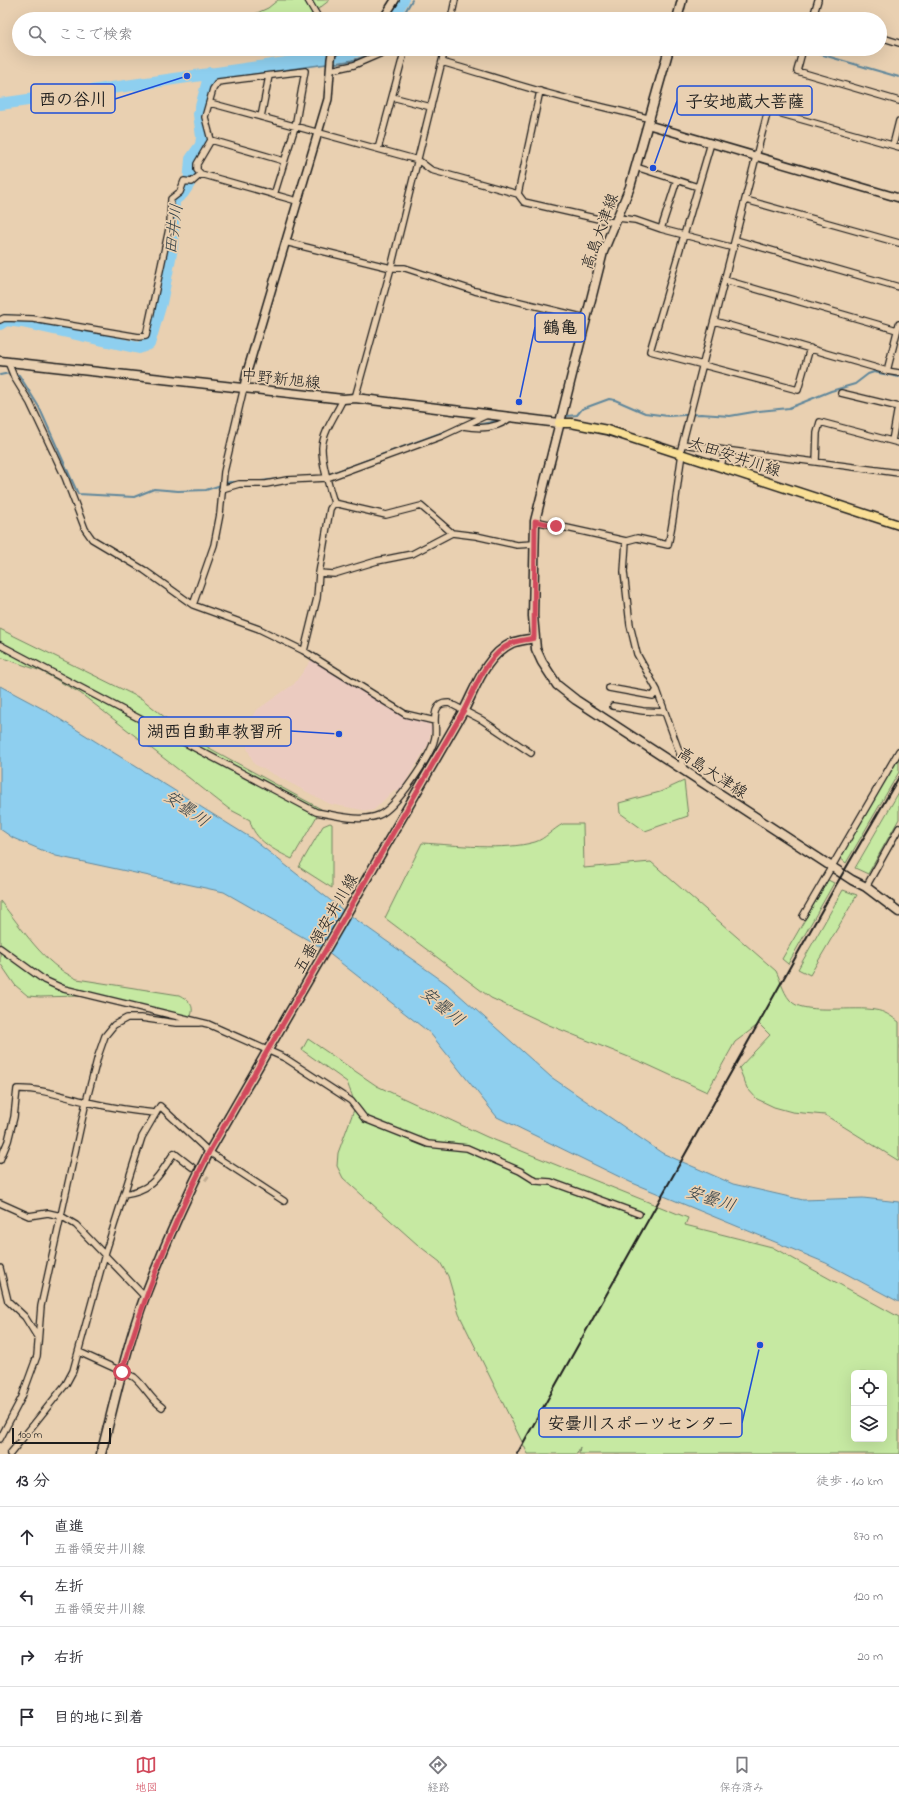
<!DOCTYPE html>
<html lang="ja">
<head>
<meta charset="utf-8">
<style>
  body { margin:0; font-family:"Indie Flower","Klee One",sans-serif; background:#f2f2f3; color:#2b2b33 }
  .controls { position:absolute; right:12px; bottom:12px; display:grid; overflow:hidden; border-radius:6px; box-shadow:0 4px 16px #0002 }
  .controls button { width:36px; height:36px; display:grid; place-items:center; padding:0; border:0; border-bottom:1px solid #e1e1e2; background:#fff; color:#2b2b33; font:20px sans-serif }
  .scale { position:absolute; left:12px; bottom:10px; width:99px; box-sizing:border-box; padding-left:4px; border:2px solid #1c1c1c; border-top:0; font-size:11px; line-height:14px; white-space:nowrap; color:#1c1c1c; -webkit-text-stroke:3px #e9d0b1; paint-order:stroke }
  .stop { position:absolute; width:12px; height:12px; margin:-9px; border:3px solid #d1495b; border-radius:50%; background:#fff }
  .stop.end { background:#d1495b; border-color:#fff; box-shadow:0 1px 4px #0008 }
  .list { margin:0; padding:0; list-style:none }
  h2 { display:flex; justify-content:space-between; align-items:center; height:52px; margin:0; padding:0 16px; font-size:17px }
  h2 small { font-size:13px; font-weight:400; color:#7c7c81 }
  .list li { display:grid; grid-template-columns:26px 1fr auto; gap:12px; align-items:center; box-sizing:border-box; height:60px; padding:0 16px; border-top:1px solid #e1e1e2 }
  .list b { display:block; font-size:15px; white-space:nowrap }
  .list p { margin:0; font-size:13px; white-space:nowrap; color:#7c7c81 }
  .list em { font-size:13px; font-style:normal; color:#7c7c81 }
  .icon { flex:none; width:22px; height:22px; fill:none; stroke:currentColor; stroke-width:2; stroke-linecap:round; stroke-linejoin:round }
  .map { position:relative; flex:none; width:899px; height:1454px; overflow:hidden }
  .search { position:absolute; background:#fff; box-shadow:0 4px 16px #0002; left:12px; right:12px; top:12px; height:44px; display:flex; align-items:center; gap:10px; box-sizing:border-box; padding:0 14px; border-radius:22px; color:#7c7c81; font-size:15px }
  .sheet { height:292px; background:#fff }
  nav { display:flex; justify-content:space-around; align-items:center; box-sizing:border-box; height:56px; border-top:1px solid #e1e1e2; background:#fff; font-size:11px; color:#7c7c81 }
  nav a { display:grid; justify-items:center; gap:2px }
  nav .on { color:#d1495b }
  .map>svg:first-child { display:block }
</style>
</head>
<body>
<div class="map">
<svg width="899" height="1454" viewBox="0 0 899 1454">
  <rect width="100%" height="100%" fill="#e9d0b1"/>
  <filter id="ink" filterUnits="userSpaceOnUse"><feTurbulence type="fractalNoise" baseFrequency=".025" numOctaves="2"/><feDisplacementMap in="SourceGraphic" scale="8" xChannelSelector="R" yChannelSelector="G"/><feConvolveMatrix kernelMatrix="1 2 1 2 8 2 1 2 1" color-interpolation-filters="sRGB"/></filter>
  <g filter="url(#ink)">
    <!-- built -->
    <path fill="#ebcbc0" d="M312,659L407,718L428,723L432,727L428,745L400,791L394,790L374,810L368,811L330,804L254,764L247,748V730L251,717L258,709L294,684Z"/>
    <!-- green -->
    <path fill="#c6e9a2" stroke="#71825f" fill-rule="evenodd" d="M278,0H330L305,19H244L268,8Z
      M0,629L142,699L191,738L321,809L292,859C276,851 253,840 250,820L229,809L80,693L41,671L0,657Z
      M899,756V772L846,863L840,858Z
      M684,781L688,816L645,831L620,813L619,803L660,792Z
      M899,792V819L868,874L855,868Z
      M330,823L332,824V888L299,867L323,826Z
      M563,824H583L584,868L651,862L776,971C781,981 784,996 793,1003C807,1014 856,1006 875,1010C884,1011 891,1016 899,1022V1161L825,1115L792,1112L774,1107L757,1099L747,1088L739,1068L770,1035L759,1024L735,1042L707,1092L646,1064L549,1025L491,998L385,918L422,843C455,845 504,851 535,842C545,839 553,829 563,824Z
      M828,880L834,883L788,964L782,959Z
      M843,890L857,895L810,975L798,969Z
      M0,901C23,929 43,964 77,979L179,995C189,1000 196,1006 190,1018L182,1020L169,1018L98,999L79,996L40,997L28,996L15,985L0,963Z
      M308,1039L377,1086L487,1137L688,1218L685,1225L772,1247L899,1317V1454H579L580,1447L577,1454H528L459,1314L448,1276L440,1262L418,1245L343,1178L337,1166L338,1153L355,1107C354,1098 350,1091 347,1082L302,1050ZM854,1373H884V1439H854Z"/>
    <!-- water -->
    <path fill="#8ecfef" stroke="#60879b" d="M0,686L45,710L251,838L344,911L447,984L551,1077L662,1153L733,1184L803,1200L863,1198L899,1202V1302L826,1263L630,1182L497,1117L430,1033L322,948L224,892L56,856L13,838L0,829Z"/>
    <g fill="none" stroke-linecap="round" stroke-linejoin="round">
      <!-- stream -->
      <path stroke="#60879b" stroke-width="2" d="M401,19L412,0
        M806,50L899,77
        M335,63C350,61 365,59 377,49
        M208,80L325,64
        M15,374L19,375L39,407L78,494L134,497L154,489L178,491L206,490L230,482H237
        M0,375L10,373
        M567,416L577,415L582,409L609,399L615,400L645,413L668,416L701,414L730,416L759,411L789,408L831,391L855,384L868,374L874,372L899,377
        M477,425L501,420
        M327,475L446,431
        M261,481L286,478"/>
      <!-- river -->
      <path stroke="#8ecfef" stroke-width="12" d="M392,19L403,0
        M0,104L348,54L362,49
        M0,324L6,320L22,322L139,348L149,344L161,303L172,248L174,200L183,193L189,184L191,159L201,145L202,137L199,114L210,73"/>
      <!-- minor-tunnel -->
      <path stroke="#c0ac93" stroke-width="5.5" stroke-dasharray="5.5 3" stroke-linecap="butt" d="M192,1167L208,1179"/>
      <!-- minor casing -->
      <g stroke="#1c1c1c" stroke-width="8">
        <path id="minor" d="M308,0L319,19
          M818,0L813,17L819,19
          M451,19L455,0
          M880,37L899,43
          M438,49L444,50
          M803,49L797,71L899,101
          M442,62C487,75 531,90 577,101C602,107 626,112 651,119
          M331,70L354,65L391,49
          M392,97L431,107
          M210,103L418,160L431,170L518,194L524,202L616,223
          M261,117L269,76
          M211,140L284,161
          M711,143L650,351L798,390L810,348
          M893,145L899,121
          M378,149L405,49
          M636,167L698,187
          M518,194L540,91
          M274,195L295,127L305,71L218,82L213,89L205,117L211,140L197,164V170L201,174L297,201
          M746,200L899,243
          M618,218L635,220L661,229L734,248
          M661,229L677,180
          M736,240L899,287
          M285,242L391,268H405L475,291L586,318
          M725,280L897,330
          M0,320L4,318L33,319L139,337L146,336L170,224L171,199L180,192L184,181L192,182L201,174
          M714,321L887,371L899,324
          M8,362L14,377L30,403L65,477L85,529L92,539L144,570L193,605L259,629L304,651L405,714L435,721
          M887,371L899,373
          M841,393L899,407
          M355,398L391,268L445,49
          M463,426C479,429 498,429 511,417
          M892,441L898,407
          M683,444L725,450
          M680,453L768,110L899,147
          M816,462L817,433L820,422L899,443
          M721,466L725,450L899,473
          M222,489L239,484H266L287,480L327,478L442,436L487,415
          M334,503L386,515L421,506L452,533
          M535,521L626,541L637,538L668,545C675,515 677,484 682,454
          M626,541L624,572L630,625L637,654L657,690L680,754L684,770
          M319,573L334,574L377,561L412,554L452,533L476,536L517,545L534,544
          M193,605L214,545L220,514L224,472L244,387
          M0,645L316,812C336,815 359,823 379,815C396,808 432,755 435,737C437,727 432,715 438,707C441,703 445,703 449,703L482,720L531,753
          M304,651L317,598L319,573L330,509L334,503C329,486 322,466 322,448C323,431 337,413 343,399
          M609,688L653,696L657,690
          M613,706L643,711L665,712
          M866,887L899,828
          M803,916L899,751
          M0,948L44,980L64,989L208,1024L285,1058L351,1101L365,1119L428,1144L467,1148L520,1171L536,1181L551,1182L639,1214
          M0,1160L8,1141L14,1117L17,1089C40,1088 64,1097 87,1102C109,1107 132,1111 155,1113
          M124,1194C154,1190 158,1176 174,1153L192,1167
          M0,1203L29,1216L48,1213L61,1216L76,1225L145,1297
          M0,1268L8,1301L25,1317L38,1338
          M79,1352L134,1377C145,1386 150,1399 162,1407
          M0,1439L22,1397L37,1356L41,1306L86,1102L98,1056L105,1036L114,1025L127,1018H141L176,1023H199
          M10,1454L66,1384L73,1371L105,1254L142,1137L160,1106L209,1152L284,1201"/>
      </g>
      <!-- tertiary casing -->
      <g stroke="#1c1c1c" stroke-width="10">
        <path id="tertiary" d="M383,19L395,0
          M649,125L899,198
          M244,387L247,372L328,99L331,59L332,53L337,49"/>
      </g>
      <!-- secondary casing -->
      <g stroke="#1c1c1c" stroke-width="11">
        <path id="secondary" d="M677,19L682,0
          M669,49L630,187L603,252L535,521L533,616L536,649L542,662L557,685L576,700L852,880L866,887L899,912
          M0,361L343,399L355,398L559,423
          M101,1454C115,1401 126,1347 145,1296C164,1247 185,1199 209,1152L464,710C476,687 486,655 512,643C519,640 527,640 534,638"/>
      </g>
      <!-- primary casing -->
      <g stroke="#1c1c1c" stroke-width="11">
        <path id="primary" d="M559,423H571L607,430L899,525"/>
      </g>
      <!-- minor -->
      <use href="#minor" stroke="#e9d0b1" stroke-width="5.5"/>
      <!-- tertiary -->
      <use href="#tertiary" stroke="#e9d0b1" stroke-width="7"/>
      <!-- secondary -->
      <use href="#secondary" stroke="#e9d0b1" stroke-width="8"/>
      <!-- primary -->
      <use href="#primary" stroke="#f9df96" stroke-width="8"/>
      <!-- rail -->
      <path stroke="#1c1c1c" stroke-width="2" d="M517,1454L836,885L899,777"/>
    </g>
  </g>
  <g fill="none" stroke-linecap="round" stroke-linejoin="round" filter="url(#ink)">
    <!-- route -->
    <path stroke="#d1495b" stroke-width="5" d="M122,1372C144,1295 173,1223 209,1152L464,710C476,687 486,655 512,643C519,640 527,640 534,638L535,521L556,526"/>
  </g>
  <g text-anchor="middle" stroke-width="3.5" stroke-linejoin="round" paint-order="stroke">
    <!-- street labels -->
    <g font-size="16" fill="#1c1c1c" stroke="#e9d0b1">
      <text transform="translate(599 231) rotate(-70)" y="6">高島大津線</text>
      <text transform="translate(281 378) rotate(6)" y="6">中野新旭線</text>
      <text transform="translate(735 456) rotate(18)" y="6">太田安井川線</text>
      <text transform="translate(713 772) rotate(33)" y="6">高島大津線</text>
      <text transform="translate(325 923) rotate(-60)" y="6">五番領安井川線</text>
    </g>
    <!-- water labels -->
    <g font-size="17" font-style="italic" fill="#334046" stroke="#e9d0b1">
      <text transform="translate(173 229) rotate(-82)" y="6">田井川</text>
      <text transform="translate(187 808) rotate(35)" y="6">安曇川</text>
      <text transform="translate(443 1006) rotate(39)" y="6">安曇川</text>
      <text transform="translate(711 1198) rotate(18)" y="6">安曇川</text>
    </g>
  </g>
  <!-- callouts -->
  <path fill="none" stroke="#1d4ed8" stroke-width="1.5" d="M187 76L115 99M653 168L677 101M519 402L535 327M339 734L291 731M760 1345L742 1423"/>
  <g fill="#1d4ed8" stroke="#e9d0b1" stroke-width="1.5">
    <circle cx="187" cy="76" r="4"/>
    <circle cx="653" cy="168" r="4"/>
    <circle cx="519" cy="402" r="4"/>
    <circle cx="339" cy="734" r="4"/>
    <circle cx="760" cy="1345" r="4"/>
  </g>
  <g fill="#e9d0b1" stroke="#1d4ed8" stroke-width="1.5">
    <rect x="31" y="84" width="84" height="29" rx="4"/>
    <rect x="677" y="86" width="135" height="29" rx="4"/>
    <rect x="535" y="313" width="50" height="29" rx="4"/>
    <rect x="139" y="717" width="152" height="29" rx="4"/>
    <rect x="539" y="1408" width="203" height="29" rx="4"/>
  </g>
  <g font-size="17" text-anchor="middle" font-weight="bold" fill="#1c1c1c">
    <text x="73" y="105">西の谷川</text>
    <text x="745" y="107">子安地蔵大菩薩</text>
    <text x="560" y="333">鶴亀</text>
    <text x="215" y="737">湖西自動車教習所</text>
    <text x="641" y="1429">安曇川スポーツセンター</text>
  </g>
</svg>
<div class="controls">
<button><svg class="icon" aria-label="locate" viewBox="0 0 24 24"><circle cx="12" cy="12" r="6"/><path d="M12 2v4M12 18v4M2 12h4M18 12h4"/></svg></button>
<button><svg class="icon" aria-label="layers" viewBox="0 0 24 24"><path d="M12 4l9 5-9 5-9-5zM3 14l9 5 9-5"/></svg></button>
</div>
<div class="scale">100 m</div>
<div class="stop" style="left:122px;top:1372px"></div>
<div class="stop end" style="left:556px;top:526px"></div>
<div class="search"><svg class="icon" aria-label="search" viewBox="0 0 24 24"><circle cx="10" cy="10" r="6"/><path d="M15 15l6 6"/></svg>ここで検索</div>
</div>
<section class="sheet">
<h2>13 分<small>徒歩 · 1.0 km</small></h2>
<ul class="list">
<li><svg class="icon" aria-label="ahead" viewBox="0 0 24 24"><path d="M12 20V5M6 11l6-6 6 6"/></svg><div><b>直進</b><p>五番領安井川線</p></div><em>870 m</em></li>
<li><svg class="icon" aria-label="left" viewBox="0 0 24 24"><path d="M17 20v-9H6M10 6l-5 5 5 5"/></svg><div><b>左折</b><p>五番領安井川線</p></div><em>120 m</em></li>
<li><svg class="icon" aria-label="right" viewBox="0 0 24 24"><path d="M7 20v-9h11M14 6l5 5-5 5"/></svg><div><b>右折</b></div><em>20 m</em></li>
<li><svg class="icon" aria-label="arrive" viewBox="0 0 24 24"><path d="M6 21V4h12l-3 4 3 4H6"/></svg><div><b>目的地に到着</b></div></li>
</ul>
</section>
<nav>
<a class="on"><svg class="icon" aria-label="map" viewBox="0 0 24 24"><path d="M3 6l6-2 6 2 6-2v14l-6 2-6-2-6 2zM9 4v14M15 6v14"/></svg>地図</a>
<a><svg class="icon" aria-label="directions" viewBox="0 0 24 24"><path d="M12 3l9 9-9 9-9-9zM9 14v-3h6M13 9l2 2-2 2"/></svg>経路</a>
<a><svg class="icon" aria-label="saved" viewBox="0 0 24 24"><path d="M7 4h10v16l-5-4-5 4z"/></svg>保存済み</a>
</nav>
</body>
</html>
